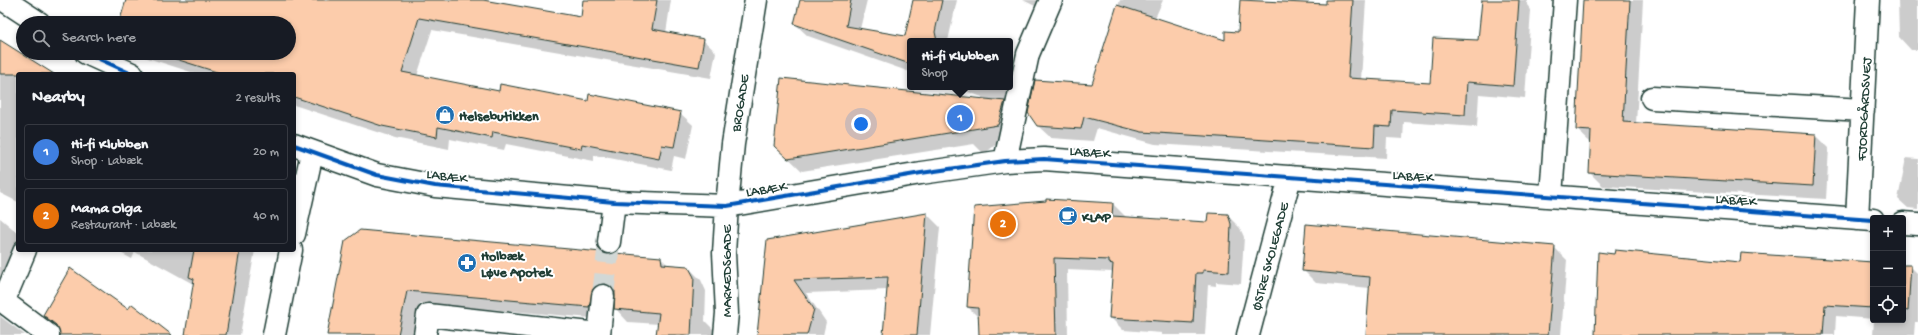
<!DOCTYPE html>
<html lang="en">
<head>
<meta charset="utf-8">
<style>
  body { margin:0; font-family:"Gochi Hand",sans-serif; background:#20242c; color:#f1f3f6 }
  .controls { position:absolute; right:12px; bottom:12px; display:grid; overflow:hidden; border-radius:4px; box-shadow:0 2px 6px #0003 }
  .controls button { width:36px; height:36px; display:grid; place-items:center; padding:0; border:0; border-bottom:1px solid #363941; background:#171b24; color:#f1f3f6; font:20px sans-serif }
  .you { position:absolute; left:861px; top:124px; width:14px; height:14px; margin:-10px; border:3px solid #fff; border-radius:50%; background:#1a73e8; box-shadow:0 0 0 6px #1a73e833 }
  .badge { display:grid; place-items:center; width:26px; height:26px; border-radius:50%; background:#2563eb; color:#fff; font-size:13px; font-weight:700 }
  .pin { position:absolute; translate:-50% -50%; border:2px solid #fff; box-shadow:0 1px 4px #0006 }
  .popup { position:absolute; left:907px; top:38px; width:106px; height:52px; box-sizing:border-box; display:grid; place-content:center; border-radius:4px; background:#171b24; filter:drop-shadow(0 1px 3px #0005); font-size:13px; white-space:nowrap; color:#9ea1a6 }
  .popup b { font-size:15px; color:#f1f3f6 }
  .popup::after { content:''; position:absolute; left:50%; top:100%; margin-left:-8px; border:8px solid transparent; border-top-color:#171b24 }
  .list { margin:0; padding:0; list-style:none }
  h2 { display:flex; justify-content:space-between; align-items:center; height:52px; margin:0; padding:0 16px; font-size:17px }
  h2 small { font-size:13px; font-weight:400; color:#9ea1a6 }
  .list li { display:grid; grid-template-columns:26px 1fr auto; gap:12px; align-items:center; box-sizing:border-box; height:56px; margin:0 8px 8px; padding:0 8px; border:1px solid #363941; border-radius:4px }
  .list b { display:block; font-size:15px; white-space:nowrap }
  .list p { margin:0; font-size:13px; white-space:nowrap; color:#9ea1a6 }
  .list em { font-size:13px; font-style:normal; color:#9ea1a6 }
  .icon { flex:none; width:22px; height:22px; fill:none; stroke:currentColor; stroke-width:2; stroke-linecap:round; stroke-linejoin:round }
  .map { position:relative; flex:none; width:1918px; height:335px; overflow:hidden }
  .search { position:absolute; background:#171b24; box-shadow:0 2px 6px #0003; left:16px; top:16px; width:280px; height:44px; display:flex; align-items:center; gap:10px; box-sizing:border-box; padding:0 14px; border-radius:22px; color:#9ea1a6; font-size:15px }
  .panel { position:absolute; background:#171b24; box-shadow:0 2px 6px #0003; left:16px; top:72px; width:280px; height:180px; border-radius:4px }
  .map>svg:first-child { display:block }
</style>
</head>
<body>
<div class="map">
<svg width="1918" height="335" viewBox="0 0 1918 335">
  <rect width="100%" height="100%" fill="#fff"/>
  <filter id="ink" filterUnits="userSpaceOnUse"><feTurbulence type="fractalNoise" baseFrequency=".025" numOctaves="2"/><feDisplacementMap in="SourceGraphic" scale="8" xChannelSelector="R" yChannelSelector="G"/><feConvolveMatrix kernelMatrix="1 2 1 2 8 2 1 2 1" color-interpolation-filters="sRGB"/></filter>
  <g filter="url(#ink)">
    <!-- shadow -->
    <path fill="#0003" d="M127,0H478L581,18L585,0H671L666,33L703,40L716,52L711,78L432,30L417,76L500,92L680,113L693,125L686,159L674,156L671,170L594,155V161L506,144L504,150L450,139L449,149L395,138L294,105V74H197L132,53H289V23H120Z
      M800,0H867L860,29L905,37L914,0H957L948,41H910V72L808,36L795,24Z
      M1023,0H1043L1039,8Z
      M1120,0H1163L1155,18L1225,41L1239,33L1326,6L1327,0H1366L1361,80L1431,84L1479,41L1483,0H1527V5L1531,10L1525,98L1479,94L1477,127L1404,122L1403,139L1387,138L1386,158L1155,144L1097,128L1093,141L1051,138L1038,126L1093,85Z
      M1584,0H1643L1636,124L1816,135L1829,148L1826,199L1603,186L1590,173L1591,143L1577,130Z
      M1898,0H1918V50H1911L1899,37Z
      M0,41L52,74H18V202L0,193Z
      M1010,65L1025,78L1014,130L984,154L974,144L802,171L775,145L982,100V97L955,87H1010Z
      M1906,158L1918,159V209L1908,208L1898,199Z
      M1113,204L1126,217L1208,223L1227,215L1240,228L1244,237L1241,284L1216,282V286L1208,285L1205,335H1162V333L1123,330L1110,317L1113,272L1067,270L1068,335H980V319L968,307Z
      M927,214L940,227L930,335H884L888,290L806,293L826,322L823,335H758L768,240Z
      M0,218L18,233V250L0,310L1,317L25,335H0Z
      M346,242L661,258L668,265L688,267L701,280L706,291L705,321L714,330V335H657L659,324L628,322L615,308V297L611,298L602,319L420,303L414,335H328Z
      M1554,247L1567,260L1561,335H1367L1370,288L1316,283L1303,270Z
      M115,250H255L240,335H186L195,285L135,252L132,259Z
      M1741,263H1873V319L1836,316L1835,335H1596Z
      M1903,266H1910L1918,274V322H1915L1914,335H1873L1874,320H1903Z
      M128,310L171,335H61V332L44,315Z"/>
    <!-- building -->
    <path fill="#fcccab" stroke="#1f3d34" d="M126,0H483L581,17L583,0H657L652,29L704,39L699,67L419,18L402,72L499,91L500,84L588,101L589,94L681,112L674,147L662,145L659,159L582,144L581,149L493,132L492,138L438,127L437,137L382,126L294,97V74H223L157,53H289V23H119Z
      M800,0H851L846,26L905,36L913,0H942L935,32L937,41H910V64L794,24Z
      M1240,0L1326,4V0H1353L1348,78L1430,83L1433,38L1478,40L1482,0H1519L1513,86L1467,82L1465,115L1392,110L1391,127L1375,126L1374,147L1142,132L1084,117L1081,129L1037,126L1028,113L1035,80L1092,84L1117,5L1225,40V31L1238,32Z
      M1583,0H1630L1623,122L1816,134L1813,186L1589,173L1591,131L1576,130Z
      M0,40L54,74H0Z
      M781,78L1005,101L998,125L788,159L774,146Z
      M1046,199L1113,203L1112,216L1207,222L1208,213L1228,214L1231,224L1229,272L1203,270V273H1196L1193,323L1109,318L1113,264L1109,263V260L1054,258L1056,335H979L978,308L967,307L974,207L1046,201Z
      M927,213L917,335H883L888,277L794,280L814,309L807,335H757L767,240Z
      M1306,224L1555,246L1548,335H1366L1370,277L1302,271Z
      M360,230L602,252L608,254L614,253L661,257L662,264L688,266L694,277L691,335H656L659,313L614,309L615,291L610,286L604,284L598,285L593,289L589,307L407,291L398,335H327L345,241Z
      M194,250H240L226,335H185L194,279L189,277Z
      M1615,250L1740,262L1741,253L1873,262V308L1825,305L1823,335H1595L1598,252L1614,254Z
      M1903,265H1911L1908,311L1903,310Z
      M70,268L128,309L132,304L172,335H60L56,325L43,315Z"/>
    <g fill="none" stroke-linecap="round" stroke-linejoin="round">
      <!-- minor-tunnel -->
      <path stroke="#d2d8d6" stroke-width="22" stroke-dasharray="22 11" stroke-linecap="butt" d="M603,296L609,242"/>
      <!-- minor casing -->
      <g stroke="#1f3d34" stroke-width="25">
        <path id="minor" d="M4,0L39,23
          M86,53L132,74
          M1652,98L1863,110
          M294,145L377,175L435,186L614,202L727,206L921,173L1005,161L1044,159L1873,220
          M1005,161L1028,54L1051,0
          M1551,196L1565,0
          M1857,219L1868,0
          M1903,223L1918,224
          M294,234L312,153
          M609,242L614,202
          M0,299L48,335
          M4,300L25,250
          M274,335L291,250
          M425,335L428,315L599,334L603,296
          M725,335L727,313L724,253L727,206L733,144L756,0
          M1248,335L1290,177"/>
      </g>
      <!-- minor -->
      <use href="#minor" stroke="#fff" stroke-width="22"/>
      <!-- cycleway casing -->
      <g stroke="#fff" stroke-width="6">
        <path id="cycleway" d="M86,53L132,74
          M294,145L377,175L435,186L614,202L727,206L921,173L1005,161L1044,159L1873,220"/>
      </g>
      <!-- cycleway -->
      <use href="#cycleway" stroke="#0057b8" stroke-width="4"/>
    </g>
  </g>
  <!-- icons -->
  <defs>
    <g id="shop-disc" transform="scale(1)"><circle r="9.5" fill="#1f6fb2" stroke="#fff"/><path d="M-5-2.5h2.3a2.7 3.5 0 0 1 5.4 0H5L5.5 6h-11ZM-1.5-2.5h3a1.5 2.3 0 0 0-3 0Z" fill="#fff"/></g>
    <g id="cafe-disc" transform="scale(1)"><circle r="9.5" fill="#1f6fb2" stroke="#fff"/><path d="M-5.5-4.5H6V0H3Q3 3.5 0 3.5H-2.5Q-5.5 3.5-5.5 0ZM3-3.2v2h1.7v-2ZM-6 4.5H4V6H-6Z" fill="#fff"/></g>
    <g id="pharmacy-disc" transform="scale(1)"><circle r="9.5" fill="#1f6fb2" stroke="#fff"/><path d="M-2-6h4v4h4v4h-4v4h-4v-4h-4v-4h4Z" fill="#fff"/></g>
  </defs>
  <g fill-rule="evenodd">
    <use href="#shop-disc" x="445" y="115"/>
    <use href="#cafe-disc" x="1068" y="216"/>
    <use href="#pharmacy-disc" x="467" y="263"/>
  </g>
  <g text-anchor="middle" stroke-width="4" stroke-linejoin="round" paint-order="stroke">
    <!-- street labels -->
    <g font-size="14" fill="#1f3d34" stroke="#fff">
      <text transform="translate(739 103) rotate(-81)" y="5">BROGADE</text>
      <text transform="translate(1863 109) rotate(-87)" y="5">FJORDGÅRDSVEJ</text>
      <text transform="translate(1090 151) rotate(4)" y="5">LABÆK</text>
      <text transform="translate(447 175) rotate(7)" y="5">LABÆK</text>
      <text transform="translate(1413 175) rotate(4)" y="5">LABÆK</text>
      <text transform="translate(766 188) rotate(-9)" y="5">LABÆK</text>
      <text transform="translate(1736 199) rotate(4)" y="5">LABÆK</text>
      <text transform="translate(1269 256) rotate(-75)" y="5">ØSTRE SKOLEGADE</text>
      <text transform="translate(726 271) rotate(-90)" y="5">MARKEDSGADE</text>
    </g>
    <!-- poi labels -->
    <g font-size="14" font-weight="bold" fill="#1f3d34" stroke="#fff" text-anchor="start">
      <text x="459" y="120">Helsebutikken</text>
      <text x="1082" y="221">KLAP</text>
      <text x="481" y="260">Holbæk<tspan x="481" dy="16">Løve Apotek</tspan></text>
    </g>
  </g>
</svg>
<div class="controls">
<button>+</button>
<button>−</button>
<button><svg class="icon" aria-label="locate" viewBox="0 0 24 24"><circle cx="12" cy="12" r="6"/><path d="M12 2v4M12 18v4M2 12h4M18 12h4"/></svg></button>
</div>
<div class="you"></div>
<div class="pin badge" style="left:960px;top:118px;background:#3f7fe0">1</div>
<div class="popup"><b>Hi-fi Klubben</b>Shop</div>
<div class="pin badge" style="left:1003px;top:224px;background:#e8710a">2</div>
<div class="search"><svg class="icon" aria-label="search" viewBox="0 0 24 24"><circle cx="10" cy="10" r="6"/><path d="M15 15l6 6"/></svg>Search here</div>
<section class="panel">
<h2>Nearby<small>2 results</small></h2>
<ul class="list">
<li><span class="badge" style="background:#3f7fe0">1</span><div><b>Hi-fi Klubben</b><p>Shop · Labæk</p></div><em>20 m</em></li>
<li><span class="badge" style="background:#e8710a">2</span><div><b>Mama Olga</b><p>Restaurant · Labæk</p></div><em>40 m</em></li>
</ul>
</section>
</div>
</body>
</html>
